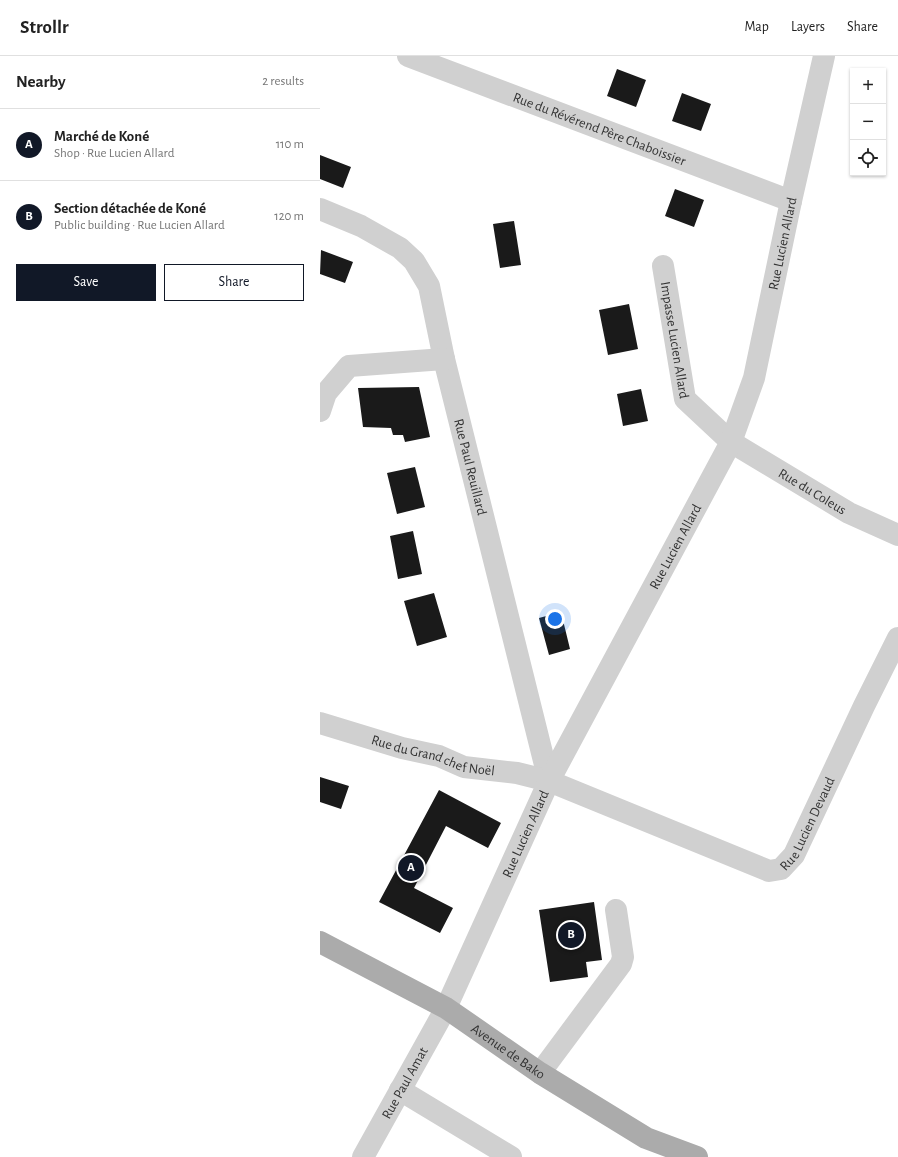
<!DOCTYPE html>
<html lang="en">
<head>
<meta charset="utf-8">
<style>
  body { margin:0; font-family:"Alegreya Sans",sans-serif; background:#f6f6f6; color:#222 }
  .controls { position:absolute; right:12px; top:12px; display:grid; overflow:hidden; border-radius:0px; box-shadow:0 1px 3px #0004 }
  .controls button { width:36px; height:36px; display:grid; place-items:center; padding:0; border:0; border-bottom:1px solid #e0e0e0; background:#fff; color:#222; font:20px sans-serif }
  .you { position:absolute; left:235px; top:563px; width:14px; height:14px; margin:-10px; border:3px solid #fff; border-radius:50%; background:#1a73e8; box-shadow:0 0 0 6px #1a73e833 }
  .badge { display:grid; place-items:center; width:26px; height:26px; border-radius:50%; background:#111827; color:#fff; font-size:13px; font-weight:700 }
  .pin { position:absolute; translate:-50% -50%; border:2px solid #fff; box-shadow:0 1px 4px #0006 }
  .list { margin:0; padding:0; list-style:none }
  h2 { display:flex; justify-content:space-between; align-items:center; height:52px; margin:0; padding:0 16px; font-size:17px }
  h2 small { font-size:13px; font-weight:400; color:#767676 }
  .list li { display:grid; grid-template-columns:26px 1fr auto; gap:12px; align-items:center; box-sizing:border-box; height:72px; padding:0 16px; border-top:1px solid #e0e0e0 }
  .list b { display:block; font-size:15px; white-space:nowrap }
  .list p { margin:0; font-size:13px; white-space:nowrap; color:#767676 }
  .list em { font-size:13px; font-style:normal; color:#767676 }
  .actions { display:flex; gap:8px; padding:12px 16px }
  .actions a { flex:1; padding:9px 0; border:1px solid #111827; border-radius:0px; text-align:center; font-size:14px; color:#111827 }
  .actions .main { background:#111827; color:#fff }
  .icon { flex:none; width:22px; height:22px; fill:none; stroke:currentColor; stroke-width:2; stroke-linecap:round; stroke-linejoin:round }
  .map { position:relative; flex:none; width:578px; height:1101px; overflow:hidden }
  header { display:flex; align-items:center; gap:24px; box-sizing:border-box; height:56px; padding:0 20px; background:#fff; border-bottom:1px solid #e0e0e0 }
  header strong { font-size:19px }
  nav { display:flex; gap:22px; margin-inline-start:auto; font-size:14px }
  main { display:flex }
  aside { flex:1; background:#fff }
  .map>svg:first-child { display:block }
</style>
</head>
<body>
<header>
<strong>Strollr</strong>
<nav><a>Map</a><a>Layers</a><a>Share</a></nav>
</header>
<main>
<aside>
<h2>Nearby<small>2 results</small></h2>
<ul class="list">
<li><span class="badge">A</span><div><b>Marché de Koné</b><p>Shop · Rue Lucien Allard</p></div><em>110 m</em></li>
<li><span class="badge">B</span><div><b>Section détachée de Koné</b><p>Public building · Rue Lucien Allard</p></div><em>120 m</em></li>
</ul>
<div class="actions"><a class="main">Save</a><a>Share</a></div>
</aside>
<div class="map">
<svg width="578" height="1101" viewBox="0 0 578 1101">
  <rect width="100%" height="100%" fill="#fff"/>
  <!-- building -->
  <path fill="#1a1a1a" d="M297,13L326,24L316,51L287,40Z
    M362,37L391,48L381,75L352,65Z
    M0,99L31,111L23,132L0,123Z
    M355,133L384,144L374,171L345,160Z
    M194,165L201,209L180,212L173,168Z
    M1,194L33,206L25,227L0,218Z
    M309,248L318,293L288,299L279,254Z
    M99,331L110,381L85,386L83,379H73L71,372L43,371L38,332Z
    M321,333L328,365L303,370L297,338Z
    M95,411L105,451L77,458L67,417Z
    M93,475L102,518L78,523L70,480Z
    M114,537L127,581L97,590L84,545Z
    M241,556L250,593L229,599L219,562Z
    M0,721L29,730L21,753L0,746Z
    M119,734L181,767L168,792L126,770L94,832L133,852L120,877L59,846Z
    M274,846L282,904L266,906L268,921L230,926L219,854Z"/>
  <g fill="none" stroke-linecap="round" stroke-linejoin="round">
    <!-- minor -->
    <g stroke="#d0d0d0" stroke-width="22">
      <path id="s1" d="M88,0L471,145"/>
      <path id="s2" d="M0,153L41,170L80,192L94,205L109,230L124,303L229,725"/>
      <path id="s3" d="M343,210L365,343L411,386L529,457L578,479"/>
      <path d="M0,355L6,337L29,310L124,303"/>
      <path id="s4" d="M0,667L82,692L119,700L144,711L197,717L229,725L449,815L461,813L474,799L544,650L578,582"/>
      <path d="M220,1017L301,908L303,901L296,854"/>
      <path d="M80,1034L191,1101"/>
      <path id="s5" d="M43,1101L126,952L229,725L411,386L434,322L471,145L504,0"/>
    </g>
    <!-- major -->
    <path stroke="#ababab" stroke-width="22" id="s6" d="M0,886L126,952L220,1017L326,1082L377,1101"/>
  </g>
  <g text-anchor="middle" stroke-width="4" stroke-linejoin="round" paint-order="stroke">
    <!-- street labels -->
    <g font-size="14" fill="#333" stroke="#fff">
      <text dy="5" stroke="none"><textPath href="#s1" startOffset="205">Rue du Révérend Père Chaboissier</textPath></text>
      <text dy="5" stroke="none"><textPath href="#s5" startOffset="1010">Rue Lucien Allard</textPath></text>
      <text dy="5" stroke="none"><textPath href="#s3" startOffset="75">Impasse Lucien Allard</textPath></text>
      <text dy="5" stroke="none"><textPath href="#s2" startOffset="323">Rue Paul Reuillard</textPath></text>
      <text dy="5" stroke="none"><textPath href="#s3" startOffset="293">Rue du Coleus</textPath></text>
      <text dy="5" stroke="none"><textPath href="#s5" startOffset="686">Rue Lucien Allard</textPath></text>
      <text dy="5" stroke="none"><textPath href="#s4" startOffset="118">Rue du Grand chef Noël</textPath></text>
      <text dy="5" stroke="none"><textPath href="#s4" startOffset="540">Rue Lucien Devaud</textPath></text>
      <text dy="5" stroke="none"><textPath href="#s5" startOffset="362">Rue Lucien Allard</textPath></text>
      <text dy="5" stroke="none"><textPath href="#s6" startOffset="218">Avenue de Bako</textPath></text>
      <text dy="5" stroke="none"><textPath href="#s5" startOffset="85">Rue Paul Amat</textPath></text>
    </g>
  </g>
</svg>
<div class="controls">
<button>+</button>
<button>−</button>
<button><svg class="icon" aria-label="locate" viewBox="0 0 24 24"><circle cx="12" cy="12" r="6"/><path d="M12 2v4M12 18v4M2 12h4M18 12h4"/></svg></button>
</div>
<div class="you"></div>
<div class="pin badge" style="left:91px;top:812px">A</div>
<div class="pin badge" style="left:251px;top:879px">B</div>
</div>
</main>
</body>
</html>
